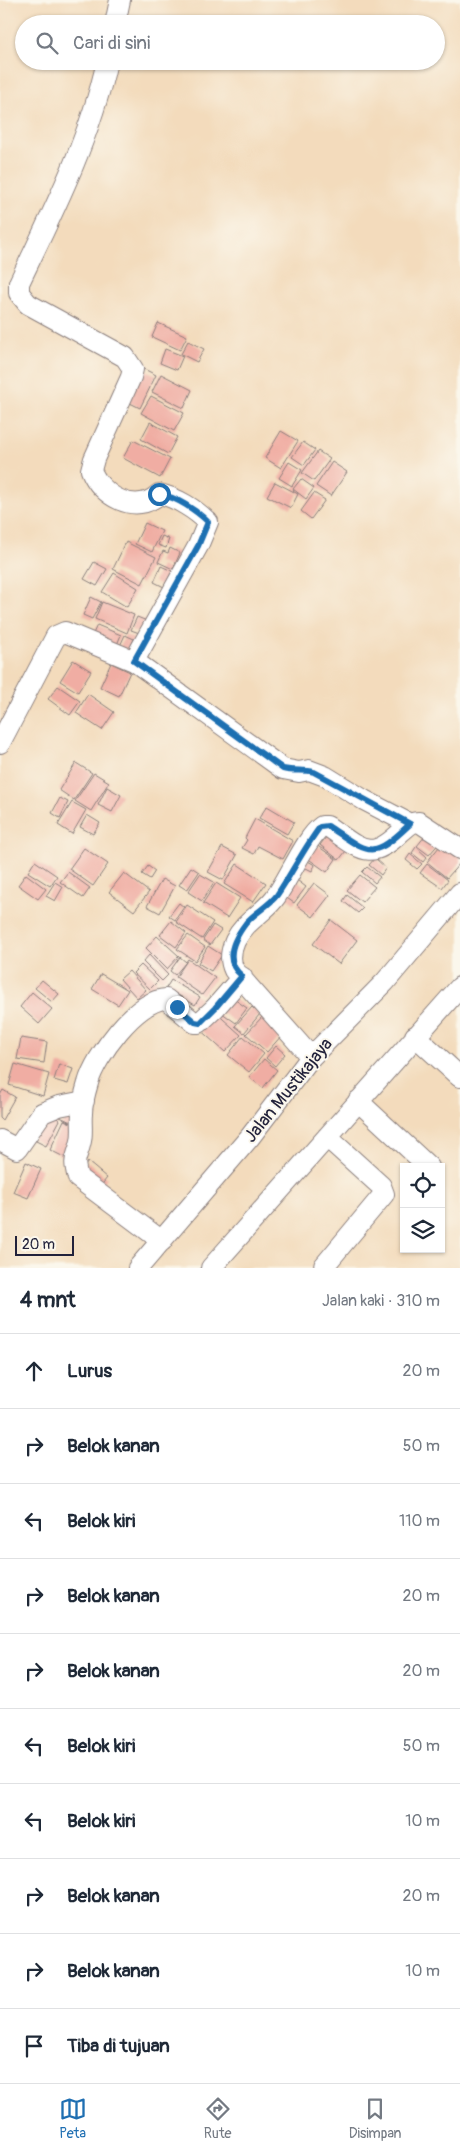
<!DOCTYPE html>
<html lang="id">
<head>
<meta charset="utf-8">
<style>
  body { margin:0; font-family:Pangolin,sans-serif; background:#f6f6f7; color:#1f2937 }
  .controls { position:absolute; right:15px; bottom:15px; display:grid; overflow:hidden; border-radius:0px; box-shadow:0 1px 4px #0004 }
  .controls button { width:45px; height:45px; display:grid; place-items:center; padding:0; border:0; border-bottom:1px solid #e0e1e3; background:#fff; color:#1f2937; font:25px sans-serif }
  .scale { position:absolute; left:15px; bottom:12px; width:59px; box-sizing:border-box; padding-left:5px; border:2px solid #22223b; border-top:0; font-size:14px; line-height:18px; white-space:nowrap; color:#22223b; -webkit-text-stroke:4px #fbf7ec; paint-order:stroke }
  .stop { position:absolute; width:15px; height:15px; margin:-11px; border:4px solid #1f6fb2; border-radius:50%; background:#fff }
  .stop.end { background:#1f6fb2; border-color:#fff; box-shadow:0 1px 5px #0008 }
  .list { margin:0; padding:0; list-style:none }
  h2 { display:flex; justify-content:space-between; align-items:center; height:65px; margin:0; padding:0 20px; font-size:21px }
  h2 small { font-size:16px; font-weight:400; color:#747a83 }
  .list li { display:grid; grid-template-columns:32px 1fr auto; gap:15px; align-items:center; box-sizing:border-box; height:75px; padding:0 20px; border-top:1px solid #e0e1e3 }
  .list b { display:block; font-size:19px; white-space:nowrap }
  .list em { font-size:16px; font-style:normal; color:#747a83 }
  .icon { flex:none; width:28px; height:28px; fill:none; stroke:currentColor; stroke-width:2; stroke-linecap:round; stroke-linejoin:round }
  .map { position:relative; flex:none; width:460px; height:1268px; overflow:hidden }
  .search { position:absolute; background:#fff; box-shadow:0 1px 4px #0004; left:15px; right:15px; top:15px; height:55px; display:flex; align-items:center; gap:12px; box-sizing:border-box; padding:0 18px; border-radius:28px; color:#747a83; font-size:19px }
  .sheet { height:815px; background:#fff }
  nav { display:flex; justify-content:space-around; align-items:center; box-sizing:border-box; height:70px; border-top:1px solid #e0e1e3; background:#fff; font-size:14px; color:#747a83 }
  nav a { display:grid; justify-items:center; gap:2px }
  nav .on { color:#1f6fb2 }
  .map>svg:first-child { display:block }
</style>
</head>
<body>
<div class="map">
<svg width="460" height="1268" viewBox="0 0 460 1268">
  <rect width="100%" height="100%" fill="#fbf7ec"/>
  <filter id="ink" filterUnits="userSpaceOnUse"><feTurbulence type="fractalNoise" baseFrequency=".02" numOctaves="2"/><feDisplacementMap in="SourceGraphic" scale="10" xChannelSelector="R" yChannelSelector="G"/><feConvolveMatrix kernelMatrix="1 2 1 2 8 2 1 2 1" color-interpolation-filters="sRGB"/></filter>
  <filter id="wash" filterUnits="userSpaceOnUse"><feTurbulence type="fractalNoise" baseFrequency=".0096" numOctaves="4" result="noise"/><feDisplacementMap in="SourceGraphic" scale="20" xChannelSelector="R" yChannelSelector="G"/><feGaussianBlur stdDeviation="1.12" result="paint"/><feColorMatrix in="noise" values="0 0 0 0 0 0 0 0 0 0 0 0 0 0 0 0 0 1.4 0 .05"/><feComposite in="paint" operator="in"/></filter>
  <g filter="url(#wash)">
    <rect width="100%" height="100%" fill="#f3dbbc"/>
    <g id="blocks">
      <!-- building -->
      <path fill="#f0ada3" d="M158,323L187,336L180,350L152,337Z
        M188,341L204,349L197,362L181,354Z
        M165,349L183,356L177,370L160,363Z
        M142,368L156,375L140,408L126,401Z
        M161,374L192,390L184,408L152,392Z
        M151,396L184,413L174,431L141,413Z
        M150,422L177,437L168,454L141,439Z
        M281,431L298,441L281,468L265,458Z
        M133,440L170,459L160,478L123,458Z
        M303,442L315,450L304,465L292,457Z
        M318,451L330,459L314,481L302,473Z
        M289,462L302,470L292,486L279,478Z
        M332,462L347,472L331,496L316,486Z
        M301,479L314,488L306,499L293,489Z
        M275,482L298,494L291,508L267,496Z
        M314,493L325,500L311,519L301,511Z
        M145,523L162,531L152,552L135,544Z
        M162,536L169,539L166,548L158,545Z
        M126,542L156,557L142,584L113,569Z
        M170,548L180,553L173,569L158,562L163,551L168,553Z
        M94,562L107,569L97,586L84,579Z
        M161,566L172,571L164,587L154,582Z
        M114,573L138,588L127,607L102,592Z
        M91,597L101,602L92,619L83,615Z
        M102,602L134,615L127,633L95,619Z
        M137,617L147,621L142,634L131,630Z
        M97,625L121,635L116,647L92,636Z
        M125,635L134,639L128,652L119,648Z
        M73,660L91,671L78,692L60,681Z
        M111,663L130,672L119,696L100,687Z
        M58,686L80,701L70,715L48,699Z
        M88,694L114,712L102,730L76,713Z
        M76,763L92,773L74,800L59,790Z
        M94,773L109,782L91,811L75,801Z
        M107,787L121,795L112,812L98,805Z
        M60,798L68,802L60,818L52,813Z
        M72,802L86,810L72,834L58,825Z
        M267,806L294,822L287,834L259,818Z
        M87,815L100,823L93,834L80,827Z
        M255,819L293,841L283,859L258,846L254,854L242,848L247,840L245,838Z
        M429,831L441,841L429,855L417,846Z
        M330,832L349,847L339,860L320,845Z
        M312,842L336,859L327,872L303,855Z
        M443,842L460,855V863L447,878L427,862Z
        M222,847L237,855L223,880L208,872Z
        M416,847L427,857L423,862L412,853Z
        M84,848L108,864L93,886L69,869Z
        M410,854L422,864L417,869L406,860Z
        M375,858L386,868L381,875L369,865Z
        M304,859L315,865L312,871L300,865Z
        M35,861L57,876L50,886L28,872Z
        M237,864L266,883L253,902L224,884Z
        M427,864L448,880L442,888L420,873Z
        M148,866L155,871L150,879L142,874Z
        M191,867L199,872L187,890L179,885Z
        M367,867L380,877L375,883L362,872Z
        M68,872L90,888L83,898L60,882Z
        M124,873L149,892L134,911L109,892Z
        M26,874L46,889L38,899L18,885Z
        M200,874L214,882L202,901L188,892Z
        M360,875L375,887L362,902L347,890Z
        M293,877L306,887L294,903L281,894Z
        M162,879L175,886L160,913L147,906Z
        M55,882L63,887L55,901L46,896Z
        M216,883L240,898L227,918L203,903Z
        M314,883L330,895L313,917L297,905Z
        M347,895L363,908L358,913L343,901Z
        M179,903L184,907L175,920L169,916Z
        M187,905L213,922L202,939L176,922Z
        M331,920L357,940L339,964L313,944Z
        M171,921L186,933L176,947L160,935Z
        M213,925L221,930L210,945L203,940Z
        M188,935L205,947L195,961L177,949Z
        M157,936L179,956L167,969L146,948Z
        M208,946L222,955L211,971L198,963Z
        M149,955L168,975L162,981L143,962Z
        M180,957L186,962L175,975L170,971Z
        M188,959L215,978L202,995L176,977Z
        M141,965L158,981L150,989L133,973Z
        M129,971L146,990L137,998L120,979Z
        M101,974L128,990L118,1005L92,989Z
        M42,980L59,994L52,1002L35,988Z
        M171,980L200,997L195,1005L166,988Z
        M32,992L52,1009L39,1024L20,1007Z
        M228,995L247,1008L236,1023L218,1010Z
        M252,1007L260,1014L244,1033L235,1026Z
        M214,1011L241,1035L225,1052L198,1028Z
        M263,1016L283,1034L267,1052L246,1034Z
        M243,1036L264,1054L249,1072L228,1055Z
        M21,1038L47,1042L44,1063L17,1059Z
        M276,1046L285,1054L275,1066L266,1058Z
        M264,1059L277,1070L263,1088L249,1077Z
        M15,1064L49,1074L43,1096L9,1085Z
        M59,1064L73,1069L68,1084L54,1080Z
        M3,1090L15,1097L2,1120L0,1118V1095Z
        M65,1106L80,1113L75,1124L60,1117Z
        M47,1112L60,1120L46,1146L32,1139Z
        M64,1120L80,1127L66,1158L50,1150Z
        M26,1162L41,1169L28,1198L13,1192Z
        M88,1162L107,1178L99,1188L80,1172Z"/>
    </g>
  </g>
  <g filter="url(#ink)">
    <use href="#blocks" fill-opacity="0" stroke="#8a7e7c" stroke-width="1"/>
    <g fill="none" stroke-linecap="round" stroke-linejoin="round">
      <!-- minor casing -->
      <g stroke="#8a7e7c" stroke-width="22">
        <path id="minor" d="M115,24L120,0
          M107,61C90,139 53,212 19,283V293L28,304L125,357L133,369L131,377L94,459L91,470C101,496 136,516 159,494C176,497 196,510 208,522L198,546L134,661
          M0,743L56,636L65,632L134,661L283,769L299,772L309,770L325,776L364,800L410,824
          M415,1036L460,1077
          M311,1057L234,970C229,960 231,950 235,941C245,921 261,915 274,899C288,881 306,837 322,826H327C360,848 369,864 402,831C408,826 411,822 419,822L460,849
          M358,1101L429,1167
          M0,1140L17,1149L42,1113L59,1106L84,1101
          M162,1241L78,1178C72,1156 77,1160 81,1141C83,1132 81,1122 82,1114C82,1104 85,1093 88,1083C95,1057 136,1000 166,999L195,1023H199L215,1008L242,977
          M324,1266L384,1194L381,1186L327,1137
          M138,1268L250,1137L311,1057L385,982L460,893
          M211,1268L460,987"/>
      </g>
      <!-- minor -->
      <use href="#minor" stroke="#fff" stroke-width="20"/>
    </g>
  </g>
  <g fill="none" stroke-linecap="round" stroke-linejoin="round" filter="url(#ink)">
    <!-- route -->
    <path stroke="#1f6fb2" stroke-width="6" d="M159,494C176,497 196,510 208,522L198,546L134,661L283,769C294,772 305,769 314,772L410,824C371,861 370,854 328,826L320,827C304,848 292,873 277,895C269,906 255,912 246,923C233,940 223,961 242,976L215,1008L200,1023L195,1022L177,1007"/>
  </g>
  <g text-anchor="middle" stroke-width="4" stroke-linejoin="round" paint-order="stroke">
    <!-- street labels -->
    <g font-size="18" fill="#22223b" stroke="#fbf7ec">
      <text transform="translate(288 1090) rotate(-51)" y="6">Jalan Mustikajaya</text>
    </g>
  </g>
</svg>
<div class="controls">
<button><svg class="icon" aria-label="locate" viewBox="0 0 24 24"><circle cx="12" cy="12" r="6"/><path d="M12 2v4M12 18v4M2 12h4M18 12h4"/></svg></button>
<button><svg class="icon" aria-label="layers" viewBox="0 0 24 24"><path d="M12 4l9 5-9 5-9-5zM3 14l9 5 9-5"/></svg></button>
</div>
<div class="scale">20 m</div>
<div class="stop" style="left:159px;top:494px"></div>
<div class="stop end" style="left:177px;top:1007px"></div>
<div class="search"><svg class="icon" aria-label="search" viewBox="0 0 24 24"><circle cx="10" cy="10" r="6"/><path d="M15 15l6 6"/></svg>Cari di sini</div>
</div>
<section class="sheet">
<h2>4 mnt<small>Jalan kaki · 310 m</small></h2>
<ul class="list">
<li><svg class="icon" aria-label="ahead" viewBox="0 0 24 24"><path d="M12 20V5M6 11l6-6 6 6"/></svg><div><b>Lurus</b></div><em>20 m</em></li>
<li><svg class="icon" aria-label="right" viewBox="0 0 24 24"><path d="M7 20v-9h11M14 6l5 5-5 5"/></svg><div><b>Belok kanan</b></div><em>50 m</em></li>
<li><svg class="icon" aria-label="left" viewBox="0 0 24 24"><path d="M17 20v-9H6M10 6l-5 5 5 5"/></svg><div><b>Belok kiri</b></div><em>110 m</em></li>
<li><svg class="icon" aria-label="right" viewBox="0 0 24 24"><path d="M7 20v-9h11M14 6l5 5-5 5"/></svg><div><b>Belok kanan</b></div><em>20 m</em></li>
<li><svg class="icon" aria-label="right" viewBox="0 0 24 24"><path d="M7 20v-9h11M14 6l5 5-5 5"/></svg><div><b>Belok kanan</b></div><em>20 m</em></li>
<li><svg class="icon" aria-label="left" viewBox="0 0 24 24"><path d="M17 20v-9H6M10 6l-5 5 5 5"/></svg><div><b>Belok kiri</b></div><em>50 m</em></li>
<li><svg class="icon" aria-label="left" viewBox="0 0 24 24"><path d="M17 20v-9H6M10 6l-5 5 5 5"/></svg><div><b>Belok kiri</b></div><em>10 m</em></li>
<li><svg class="icon" aria-label="right" viewBox="0 0 24 24"><path d="M7 20v-9h11M14 6l5 5-5 5"/></svg><div><b>Belok kanan</b></div><em>20 m</em></li>
<li><svg class="icon" aria-label="right" viewBox="0 0 24 24"><path d="M7 20v-9h11M14 6l5 5-5 5"/></svg><div><b>Belok kanan</b></div><em>10 m</em></li>
<li><svg class="icon" aria-label="arrive" viewBox="0 0 24 24"><path d="M6 21V4h12l-3 4 3 4H6"/></svg><div><b>Tiba di tujuan</b></div></li>
</ul>
</section>
<nav>
<a class="on"><svg class="icon" aria-label="map" viewBox="0 0 24 24"><path d="M3 6l6-2 6 2 6-2v14l-6 2-6-2-6 2zM9 4v14M15 6v14"/></svg>Peta</a>
<a><svg class="icon" aria-label="directions" viewBox="0 0 24 24"><path d="M12 3l9 9-9 9-9-9zM9 14v-3h6M13 9l2 2-2 2"/></svg>Rute</a>
<a><svg class="icon" aria-label="saved" viewBox="0 0 24 24"><path d="M7 4h10v16l-5-4-5 4z"/></svg>Disimpan</a>
</nav>
</body>
</html>
